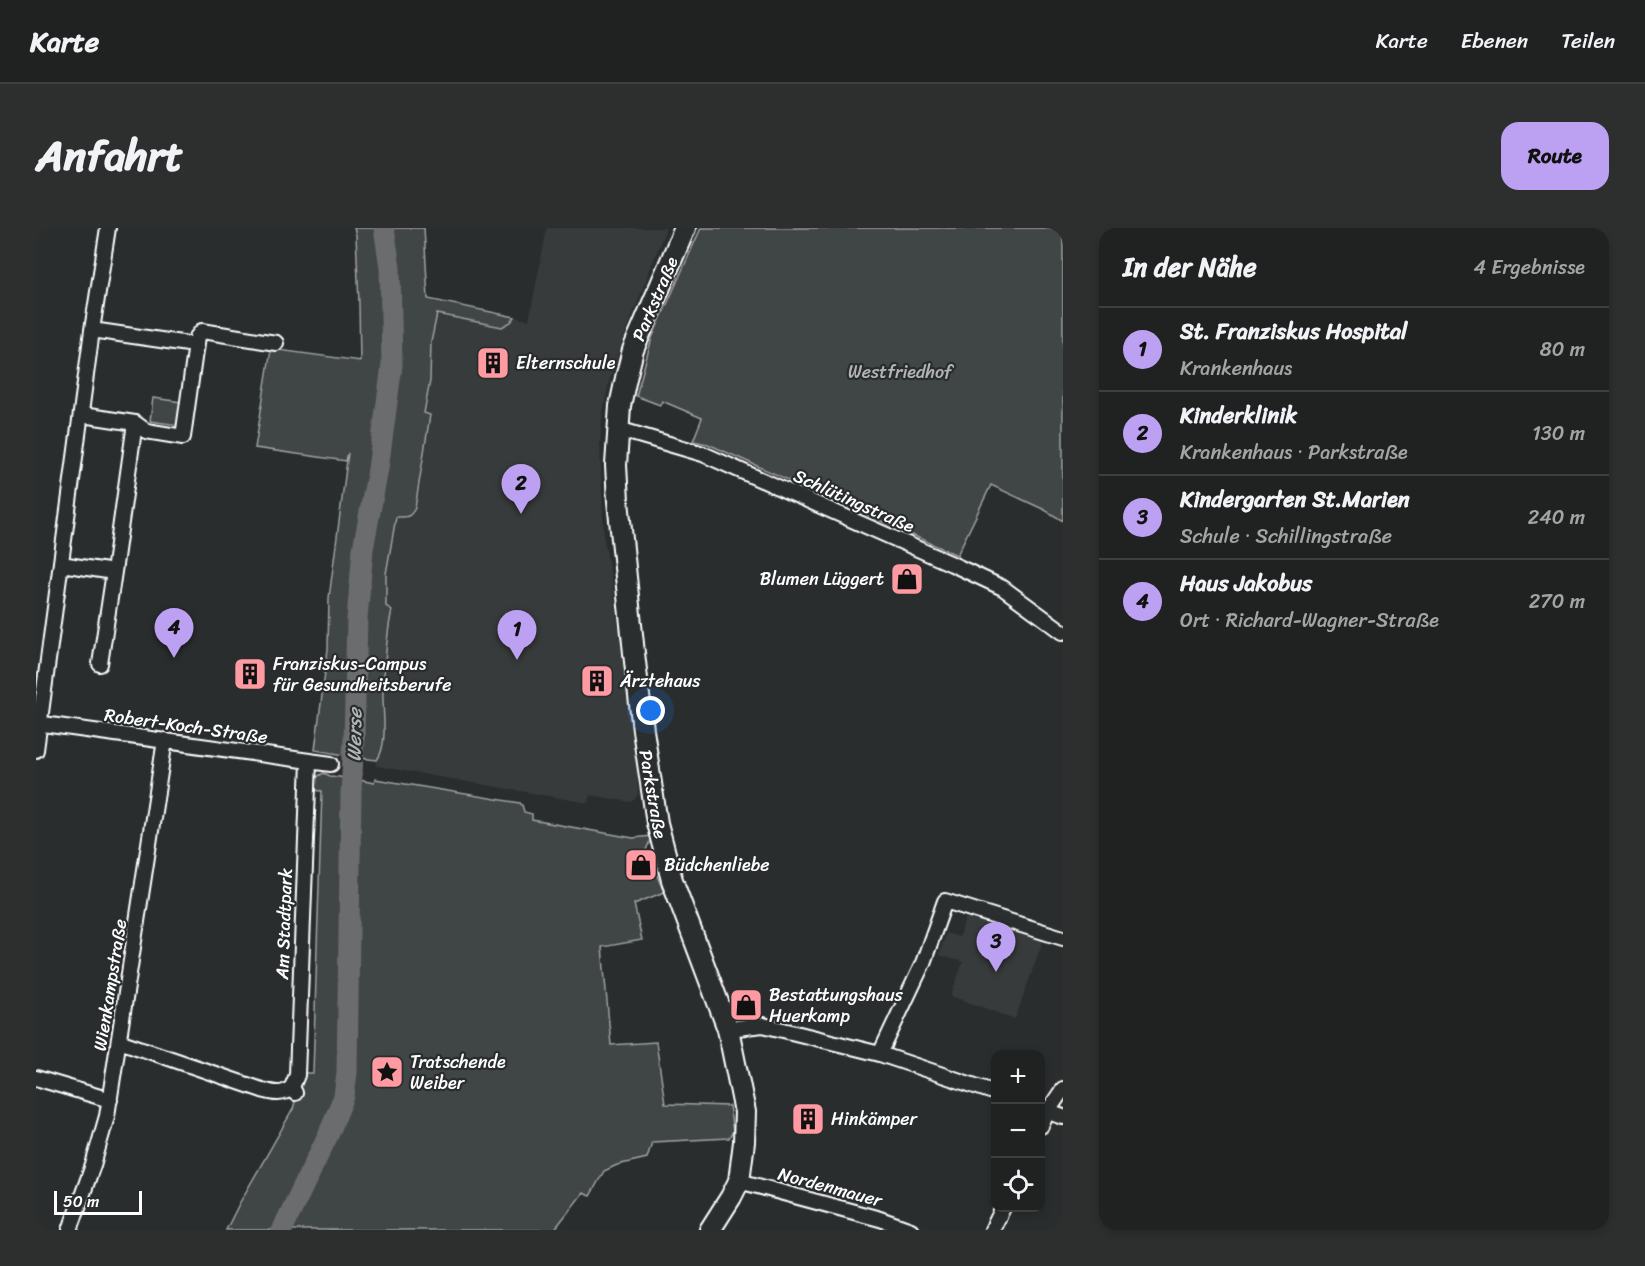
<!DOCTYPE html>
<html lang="de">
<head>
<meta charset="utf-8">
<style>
  body { margin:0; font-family:Sriracha,sans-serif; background:#2d2f2f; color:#f1f3f6 }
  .controls { position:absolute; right:18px; bottom:18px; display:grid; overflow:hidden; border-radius:12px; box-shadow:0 3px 9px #0003 }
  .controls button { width:54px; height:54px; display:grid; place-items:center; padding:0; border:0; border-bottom:2px solid #3d3f40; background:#202222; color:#f1f3f6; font:30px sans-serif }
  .scale { position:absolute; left:18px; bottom:15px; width:88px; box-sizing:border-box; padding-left:6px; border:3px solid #fff; border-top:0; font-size:16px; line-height:21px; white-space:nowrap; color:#fff; -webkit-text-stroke:4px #2a2d2e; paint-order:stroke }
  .you { position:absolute; left:615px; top:483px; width:21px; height:21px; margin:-15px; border:4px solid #fff; border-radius:50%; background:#1a73e8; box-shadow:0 0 0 9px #1a73e833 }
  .badge { display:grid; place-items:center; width:39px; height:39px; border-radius:50%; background:#bca0f2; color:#111; font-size:20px; font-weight:700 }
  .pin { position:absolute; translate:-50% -50px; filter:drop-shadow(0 2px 3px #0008) }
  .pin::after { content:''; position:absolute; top:32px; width:21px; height:18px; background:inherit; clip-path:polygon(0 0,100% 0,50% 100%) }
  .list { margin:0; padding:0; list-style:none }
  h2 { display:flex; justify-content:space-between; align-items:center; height:78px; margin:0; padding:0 24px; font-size:26px }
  h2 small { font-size:20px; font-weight:400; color:#a2a4a5 }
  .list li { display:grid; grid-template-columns:39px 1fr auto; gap:18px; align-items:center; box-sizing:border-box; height:84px; padding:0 24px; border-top:2px solid #3d3f40 }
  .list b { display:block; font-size:22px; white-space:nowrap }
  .list p { margin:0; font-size:20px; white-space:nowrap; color:#a2a4a5 }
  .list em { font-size:20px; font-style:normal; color:#a2a4a5 }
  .icon { flex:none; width:33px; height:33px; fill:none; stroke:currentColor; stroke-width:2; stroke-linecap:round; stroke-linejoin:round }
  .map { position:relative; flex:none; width:1027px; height:1002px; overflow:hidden; border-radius:18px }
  header { display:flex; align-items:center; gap:36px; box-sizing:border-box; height:84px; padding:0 30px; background:#202222; border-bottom:2px solid #3d3f40 }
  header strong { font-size:28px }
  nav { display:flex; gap:33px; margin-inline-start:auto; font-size:21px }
  .intro { display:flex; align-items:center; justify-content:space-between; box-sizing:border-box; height:144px; padding:0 36px }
  h1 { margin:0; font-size:42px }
  .button { padding:15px 27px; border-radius:18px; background:#bca0f2; color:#111; font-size:21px; font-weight:700 }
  main { display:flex; gap:36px; padding:0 36px }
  aside { flex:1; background:#202222; border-radius:18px; box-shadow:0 3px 9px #0003 }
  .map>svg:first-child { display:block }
</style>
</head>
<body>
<header>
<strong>Karte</strong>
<nav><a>Karte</a><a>Ebenen</a><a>Teilen</a></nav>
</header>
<div class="intro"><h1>Anfahrt</h1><a class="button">Route</a></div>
<main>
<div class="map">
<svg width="1027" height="1002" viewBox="0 0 1027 1002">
  <rect width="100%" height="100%" fill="#2a2d2e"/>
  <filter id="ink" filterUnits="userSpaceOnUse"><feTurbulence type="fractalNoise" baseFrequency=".0167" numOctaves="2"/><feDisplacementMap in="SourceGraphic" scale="12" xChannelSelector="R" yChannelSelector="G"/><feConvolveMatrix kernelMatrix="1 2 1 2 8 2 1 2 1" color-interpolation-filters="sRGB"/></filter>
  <g filter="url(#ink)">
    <!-- built -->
    <path fill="#373a3b" d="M511,0H630L582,125L573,154L566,189L564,216L568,312L577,359L601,543L602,565L599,571L595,574L554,567L552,575L340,538L341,532L344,528L347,514V465L352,401L356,382L350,379V346L360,289L376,286L379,280L394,187L388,186L394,153L395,114L401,85L466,99L470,97L479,89L493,92Z
      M931,685L1008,710L979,791L915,768L927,734L903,727L910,705L923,709Z"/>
    <!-- green -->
    <path fill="#414445" stroke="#a0a2a2" stroke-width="1.5" d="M318,0H344L349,40L351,137L337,240L323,322L316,391L309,527L279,522L292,421L293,370L312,225L310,233L219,220L235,121L324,133L323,75L320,7Z
      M354,0H388L392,71L479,89L475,94L466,99L401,86L395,114L394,153L388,185L394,187L379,280C374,290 370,289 360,289L350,346V378L356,382C350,408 349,436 347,462C346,483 353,515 341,532L324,530L325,390L331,323L347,242L361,138L359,38Z
      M665,0H1027V293L1009,282L955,257L921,327L672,216L657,213L666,190L626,173L624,177L600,168L616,110Z
      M117,170L145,174L142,197L114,193Z
      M288,545L294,548L311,550L305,845C297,898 261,953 237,1002H190L203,976L257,881L267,845H277L286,563L277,562C277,553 279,549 288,545Z
      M339,551L484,575L486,577L488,584L496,586V592L597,610L616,608L610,622L628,664L598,676L606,712L566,719L575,817L620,814L629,876L693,878L697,903L693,910L616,914L611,930L581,937L568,943L554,968L547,965L518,1002H252C278,953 308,902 318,847L320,645L323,576V552L338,555Z"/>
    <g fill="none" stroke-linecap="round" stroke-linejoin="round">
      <!-- river -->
      <path stroke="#6a6c6d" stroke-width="21" d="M246,1002L293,905L308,868L311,845L315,565L318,510L321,391L327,321L342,241L356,137L354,39L348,0"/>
      <!-- street casing -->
      <g stroke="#fff" stroke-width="18">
        <path id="street" d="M56,102L159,117
          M46,187L99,195L78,344
          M99,195L110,203L147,209L161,109L166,103L240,115
          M582,201L667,226L916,336L967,360L1027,404
          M25,336L78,344L64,436
          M0,495L295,536
          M0,522L56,102L72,0
          M692,801L727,797L844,826L960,865
          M83,813L226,862C237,865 247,868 256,859
          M844,826L887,735L909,673L1027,710
          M0,850L74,872
          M259,865L256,859L261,847L273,533
          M1005,881L1027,889
          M1005,898L1012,883L1027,861
          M703,953L844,991L875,1002
          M34,1002L57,937L71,888L129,512
          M956,1002L967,980"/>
      </g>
      <!-- secondary casing -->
      <g stroke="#fff" stroke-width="24">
        <path id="secondary" d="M649,0L597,122L590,150L584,178L580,237L582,273L598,425L607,502L621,595L636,652L692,801L709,884L708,914L703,953L695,969L674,1002"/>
      </g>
      <!-- street -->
      <use href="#street" stroke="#2a2d2e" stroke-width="14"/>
      <!-- secondary -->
      <use href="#secondary" stroke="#2a2d2e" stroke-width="20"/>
    </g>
  </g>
  <!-- icons -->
  <defs>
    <g id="building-square" transform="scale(1.725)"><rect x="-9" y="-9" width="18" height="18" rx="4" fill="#ff9aa2" stroke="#2a2d2e"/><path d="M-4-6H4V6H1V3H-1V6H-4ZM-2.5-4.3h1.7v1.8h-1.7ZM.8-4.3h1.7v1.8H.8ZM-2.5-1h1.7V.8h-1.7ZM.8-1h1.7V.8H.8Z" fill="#111"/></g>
    <g id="shop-square" transform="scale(1.725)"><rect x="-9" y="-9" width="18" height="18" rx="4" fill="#ff9aa2" stroke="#2a2d2e"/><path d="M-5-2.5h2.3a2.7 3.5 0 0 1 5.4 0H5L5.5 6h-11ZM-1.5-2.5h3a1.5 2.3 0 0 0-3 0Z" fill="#111"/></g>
    <g id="sight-square" transform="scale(1.725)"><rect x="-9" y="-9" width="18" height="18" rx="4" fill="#ff9aa2" stroke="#2a2d2e"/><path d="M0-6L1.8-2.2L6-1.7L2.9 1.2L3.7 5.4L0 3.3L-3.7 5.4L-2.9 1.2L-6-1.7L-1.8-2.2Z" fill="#111"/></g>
  </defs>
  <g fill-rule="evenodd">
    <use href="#building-square" x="457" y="135"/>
    <use href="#shop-square" x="871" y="351"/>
    <use href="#building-square" x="214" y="446"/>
    <use href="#building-square" x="561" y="453"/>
    <use href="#shop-square" x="605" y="637"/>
    <use href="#shop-square" x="710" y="777"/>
    <use href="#sight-square" x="351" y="844"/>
    <use href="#building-square" x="772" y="891"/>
  </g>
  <g text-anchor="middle" stroke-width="4.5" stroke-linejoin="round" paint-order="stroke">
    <!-- street labels -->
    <g font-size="18" fill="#fff" stroke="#2a2d2e">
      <text transform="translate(619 71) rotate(-67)" y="6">Parkstraße</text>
      <text transform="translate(818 273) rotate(24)" y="6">Schlütingstraße</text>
      <text transform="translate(150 498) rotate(8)" y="6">Robert-Koch-Straße</text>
      <text transform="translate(617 566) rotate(80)" y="6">Parkstraße</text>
      <text transform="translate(248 696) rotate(-88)" y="6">Am Stadtpark</text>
      <text transform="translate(74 757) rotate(-81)" y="6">Wienkampstraße</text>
      <text transform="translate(794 959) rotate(15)" y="6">Nordenmauer</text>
    </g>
    <!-- poi labels -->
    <g font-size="18" fill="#fff" stroke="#2a2d2e" text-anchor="start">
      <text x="480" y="141">Elternschule</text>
      <text x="848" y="357" text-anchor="end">Blumen Lüggert</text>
      <text x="237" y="442">Franziskus-Campus<tspan x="237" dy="21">für Gesundheitsberufe</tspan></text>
      <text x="584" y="459">Ärztehaus</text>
      <text x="628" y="643">Büdchenliebe</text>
      <text x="733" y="773">Bestattungshaus<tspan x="733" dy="21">Huerkamp</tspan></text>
      <text x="374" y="840">Tratschende<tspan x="374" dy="21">Weiber</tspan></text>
      <text x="795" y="897">Hinkämper</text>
    </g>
    <!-- park labels -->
    <g font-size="18" fill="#b3b4b5" stroke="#2a2d2e">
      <text x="864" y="150">Westfriedhof</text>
    </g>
    <!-- water labels -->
    <g font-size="20" font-style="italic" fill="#b4b6b6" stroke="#2a2d2e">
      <text transform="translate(318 507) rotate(-89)" y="7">Werse</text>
    </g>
  </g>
</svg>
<div class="controls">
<button>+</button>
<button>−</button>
<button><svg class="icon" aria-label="locate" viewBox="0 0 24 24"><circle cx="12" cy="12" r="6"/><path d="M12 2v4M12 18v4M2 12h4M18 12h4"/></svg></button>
</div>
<div class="scale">50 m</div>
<div class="you"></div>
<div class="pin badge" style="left:481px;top:432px">1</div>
<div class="pin badge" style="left:485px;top:286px">2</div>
<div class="pin badge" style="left:960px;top:744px">3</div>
<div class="pin badge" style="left:138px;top:430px">4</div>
</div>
<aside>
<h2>In der Nähe<small>4 Ergebnisse</small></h2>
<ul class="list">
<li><span class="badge">1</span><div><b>St. Franziskus Hospital</b><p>Krankenhaus</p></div><em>80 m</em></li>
<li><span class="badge">2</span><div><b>Kinderklinik</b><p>Krankenhaus · Parkstraße</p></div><em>130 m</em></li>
<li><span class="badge">3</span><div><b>Kindergarten St.Marien</b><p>Schule · Schillingstraße</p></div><em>240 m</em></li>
<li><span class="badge">4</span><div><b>Haus Jakobus</b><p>Ort · Richard-Wagner-Straße</p></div><em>270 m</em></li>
</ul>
</aside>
</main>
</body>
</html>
